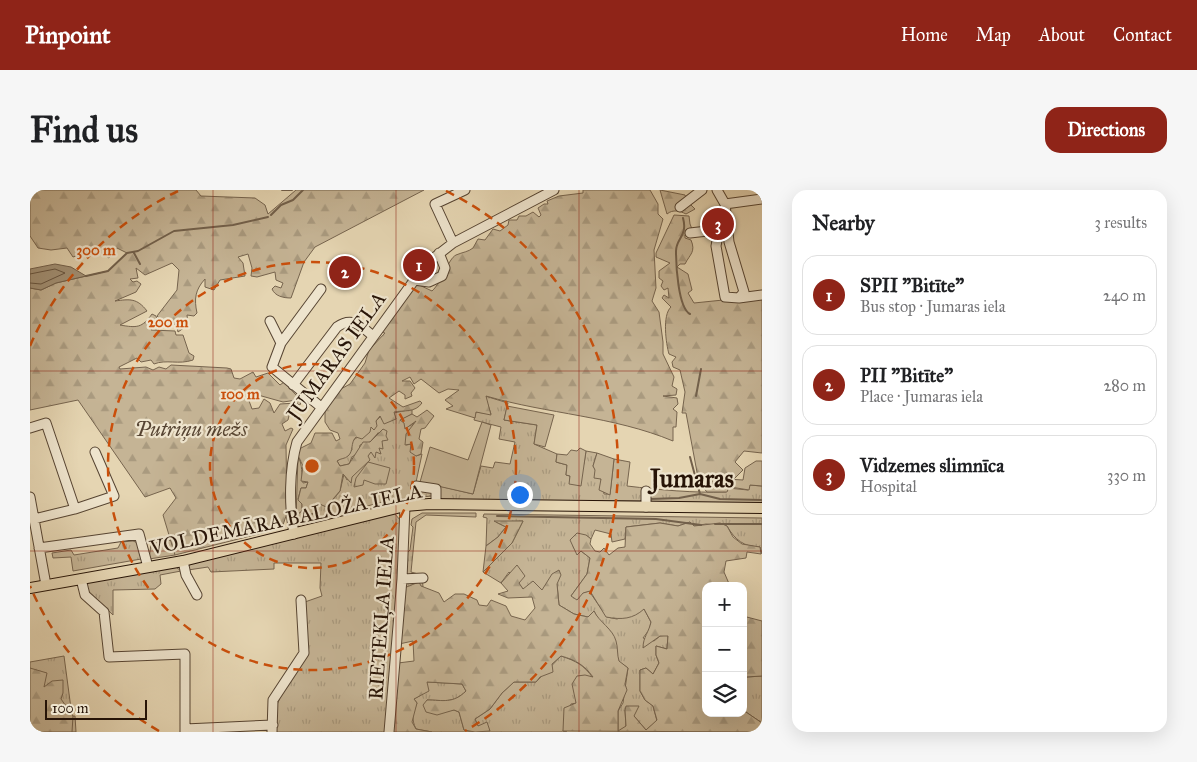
<!DOCTYPE html>
<html lang="en">
<head>
<meta charset="utf-8">
<style>
  body { margin:0; font-family:"IM FELL Great Primer",serif; background:#f6f6f6; color:#202124 }
  .controls { position:absolute; right:15px; bottom:15px; display:grid; overflow:hidden; border-radius:10px; box-shadow:0 5px 20px #0002 }
  .controls button { width:45px; height:45px; display:grid; place-items:center; padding:0; border:0; border-bottom:1px solid #e0e0e0; background:#fff; color:#202124; font:25px sans-serif }
  .scale { position:absolute; left:15px; bottom:12px; width:102px; box-sizing:border-box; padding-left:5px; border:2px solid #271407; border-top:0; font-size:14px; line-height:18px; white-space:nowrap; color:#271407; -webkit-text-stroke:4px #eee4cd; paint-order:stroke }
  .you { position:absolute; left:489px; top:304px; width:18px; height:18px; margin:-12px; border:4px solid #fff; border-radius:50%; background:#1a73e8; box-shadow:0 0 0 8px #1a73e833 }
  .badge { display:grid; place-items:center; width:32px; height:32px; border-radius:50%; background:#8f2418; color:#fff; font-size:16px; font-weight:700 }
  .pin { position:absolute; translate:-50% -50%; border:2px solid #fff; box-shadow:0 1px 5px #0006 }
  .list { margin:0; padding:0; list-style:none }
  h2 { display:flex; justify-content:space-between; align-items:center; height:65px; margin:0; padding:0 20px; font-size:21px }
  h2 small { font-size:16px; font-weight:400; color:#757577 }
  .list li { display:grid; grid-template-columns:32px 1fr auto; gap:15px; align-items:center; box-sizing:border-box; height:80px; margin:0 10px 10px; padding:0 10px; border:1px solid #e0e0e0; border-radius:15px }
  .list b { display:block; font-size:19px; white-space:nowrap }
  .list p { margin:0; font-size:16px; white-space:nowrap; color:#757577 }
  .list em { font-size:16px; font-style:normal; color:#757577 }
  .icon { flex:none; width:28px; height:28px; fill:none; stroke:currentColor; stroke-width:2; stroke-linecap:round; stroke-linejoin:round }
  .map { position:relative; flex:none; width:732px; height:542px; overflow:hidden; border-radius:15px }
  header { display:flex; align-items:center; gap:30px; box-sizing:border-box; height:70px; padding:0 25px; background:#8f2418; color:#fff }
  header strong { font-size:24px }
  nav { display:flex; gap:28px; margin-inline-start:auto; font-size:18px }
  .intro { display:flex; align-items:center; justify-content:space-between; box-sizing:border-box; height:120px; padding:0 30px }
  h1 { margin:0; font-size:35px }
  .button { padding:12px 22px; border-radius:15px; background:#8f2418; color:#fff; font-size:18px; font-weight:700 }
  main { display:flex; gap:30px; padding:0 30px }
  aside { flex:1; background:#fff; border-radius:15px; box-shadow:0 5px 20px #0002 }
  .map>svg:first-child { display:block }
</style>
</head>
<body>
<header>
<strong>Pinpoint</strong>
<nav><a>Home</a><a>Map</a><a>About</a><a>Contact</a></nav>
</header>
<div class="intro"><h1>Find us</h1><a class="button">Directions</a></div>
<main>
<div class="map">
<svg width="732" height="542" viewBox="0 0 732 542">
  <defs>
    <pattern id="grass-tufts" width="24" height="20" patternUnits="userSpaceOnUse" patternTransform="scale(1.25)"><rect width="24" height="20" fill="#c5b495"/><path d="M3 7l-1-3M5 7V3M7 7l1-3M15 17l-1-3M17 17v-4M19 17l1-3" fill="none" stroke="#a99a7f"/></pattern>
    <pattern id="forest-firs" width="22" height="20" patternUnits="userSpaceOnUse" patternTransform="scale(1.25)"><rect width="22" height="20" fill="#c5b495"/><path d="M5 1l3.5 6h-7zM16 11l3.5 6h-7z" fill="#a99a7f"/></pattern>
  </defs>
  <rect width="100%" height="100%" fill="#e5d5b2"/>
  <filter id="stains"><feTurbulence type="fractalNoise" baseFrequency=".004" numOctaves="4"/><feColorMatrix values="0 0 0 0 .2 0 0 0 0 .09 0 0 0 0 .02 0 0 0 .5 -.17"/></filter>
  <radialGradient id="worn" r=".72"><stop offset=".6" stop-color="#630" stop-opacity="0"/><stop offset="1" stop-color="#630" stop-opacity=".3"/></radialGradient>
  <!-- grass -->
  <path fill="url(#grass-tufts)" stroke="#76644e" d="M455,206L478,213L474,230L507,235L504,254L527,264L526,272L537,275L536,285L540,286V294L554,274L556,261L567,263L563,276L571,289L574,304H580L584,269L600,272L597,296C631,300 663,303 696,302L698,298L718,300L719,295L732,296V313L624,312L613,308L610,311L410,310L408,306L409,296L443,304L451,276L463,278L465,272L480,274L485,252L469,249L471,237L444,230L446,222L461,224Z
    M382,219V224L371,230L380,236L387,231L376,255L382,254L386,266L392,264L385,297L400,301L402,306L359,310L298,327L277,330L275,326L282,325L290,314L297,317L310,301L314,284L317,290C329,283 332,271 341,262C345,257 349,257 352,251L351,243H348L340,252L330,255L329,262L322,267L319,274L310,276L307,271L322,260L321,253C326,246 335,245 341,236L344,239L346,231L351,226L352,230L366,229L364,223Z
    M268,266C273,276 271,283 273,293L278,292L276,298H271L268,309L272,314V321L267,325L269,328L266,329Z
    M364,323L372,332L357,542H244V522L249,510L248,505L275,464L272,413L292,406L290,398L291,373H244V379L181,382L178,377L158,380L159,374Z
    M392,323H446V327L396,325L386,332L381,382L392,385L393,397L374,398L377,363L380,360L383,337L381,335L382,329Z
    M454,324L732,328V364L730,357C714,357 705,350 697,336L676,334L664,336L660,332L648,336L630,333L596,337L595,349L582,352L581,344L565,340L561,349L556,345L547,364L551,361L560,368L557,384L541,406L559,401L577,427L587,429L614,419L621,432L619,440L613,448L624,451L630,446L638,445L637,459L626,456V465L629,473L623,484L616,478L610,480V501L615,510L623,516L627,531L616,540L604,526L595,520L596,537L588,542V521L593,513L598,478L588,471L581,442L569,431L564,421L558,427L544,424L529,415L527,394H517L512,401L493,399L479,382L471,393L453,382L482,353L493,331L466,332L476,337L468,347L456,356L457,328L453,327Z
    M141,350L145,365L119,369L121,354Z
    M103,351L108,353L111,369L43,381L41,367L23,368L22,363L41,360L44,365L88,358L91,352Z
    M146,377L151,381L130,385L131,394L125,399L83,400V425L55,398L57,392Z
    M34,466L42,526H45L46,542H0V472Z
    M531,466C546,471 554,475 563,488L547,513L541,514L533,541L537,542H447L460,540L448,536L445,529L460,519L472,503L484,492H506Z
    M713,485L717,487L732,486V533L713,520Z
    M397,492L432,494L436,501C423,514 413,510 397,510L416,521L424,520L429,522L434,540L445,542H402L386,539C381,529 383,523 387,513L384,509L391,505Z"/>
  <!-- forest -->
  <path fill="url(#forest-firs)" stroke="#76644e" d="M0,0H166L171,6L225,8L235,15L238,24L266,0H394L285,57L274,72L261,108C253,108 245,106 242,99L245,96L251,98L253,93L246,90L245,82L227,87L221,86L222,78L218,64L208,67L213,73L215,86L190,90L184,100L175,97V89C165,100 164,109 167,123L164,126L157,125L158,135L148,142L147,137L152,132C142,137 135,134 127,126L147,100L149,80L142,73L115,85L106,78L108,88L100,89L103,92L107,91L111,94L106,102L85,111C100,109 107,108 117,121L90,135C107,138 112,138 122,124L126,126L128,132L121,140L145,141L146,145H153L159,163L164,166L163,170C149,175 136,169 124,174L121,170L111,172L107,168L89,177L90,179L116,177L123,180L129,177L136,179L141,175L197,178L201,179L204,188L210,189L223,182L226,187L238,183L250,195L254,192L266,205L272,208L270,215L267,214V210L253,212L228,205V201L222,202L218,208L222,219L229,218L234,209L240,213L244,223L250,214L266,213L264,216L261,217L258,230L252,234L255,241L261,238L263,239L256,255L257,323L252,338L145,365L133,325L146,308L140,298L115,307L48,210L0,220V98L11,100L26,93L78,81L97,63L87,58L79,68C66,59 57,62 43,67L37,58L21,60L8,58L0,46Z
    M553,0H620L628,14V24L633,29L624,60L626,98L622,111L629,122L633,152V164L644,187L642,196L647,199L646,205L633,206L647,208L648,214L643,219L647,222L646,237H643V251C583,226 518,224 456,206L461,225L446,222L445,228L416,219L423,216L415,210L429,200L418,199L409,203L391,189L384,194L380,187L372,191H380L385,198L381,203L382,206L375,209V205L369,201L359,208L373,217L390,211L392,213C385,223 374,220 364,222L366,229L354,234L350,226L346,231L347,236L344,240L341,237L340,242L332,249L326,247C320,253 324,261 318,266C315,269 311,268 307,271L310,276L319,274L333,252H340L353,239L357,241L356,246L358,250L352,251L353,259L349,258L351,264L346,262L345,268L341,262L338,266L340,270L322,287L321,293L313,284L310,301L296,317L290,314L286,317L287,322L275,326L277,330L271,331L267,325L272,321V314L268,310L271,298H276L278,292L271,291L273,276L268,266L269,259L281,253L285,243H302L306,251L310,249L308,243L300,240L295,232V221L301,208L309,200L320,194L335,173L339,160L355,143L350,142L385,93L402,101C412,92 418,69 426,65C433,62 438,62 443,58L448,49L455,50L463,39L470,41L478,35L479,30H487L489,26H496L503,22L509,27L511,25L508,18L514,14H518L517,11L529,6L553,3Z
    M630,0L655,5L657,11L665,19L656,24C650,21 643,19 637,24Z
    M644,25L659,26L660,34L662,39L655,45V48L661,50C666,62 660,64 655,74H650L647,77L658,84L662,100L658,103L664,113L732,106V263L714,261L705,272L713,280L701,292L697,302H677L669,293L656,223H652L655,202L650,180L643,177L642,172L646,167L639,164C636,154 632,125 641,117L632,108L634,105L639,108L638,98L634,100L631,96L633,91L629,88V81L640,73L626,67V63Z
    M397,220L404,226L395,238L391,239L389,249L393,252L391,264L386,266L380,262L381,254L375,255L376,244L386,231L375,239L374,233L370,230L382,224L387,227Z
    M338,272L360,278L356,294H345L334,290L333,295L324,297L326,288Z
    M464,331H493L482,353L453,382L456,356L468,347L476,337Z
    M660,332L664,336L690,333L697,336L703,347L712,354L730,357L731,364L717,362L716,368L696,371L694,382L700,396H676V523H713V520L732,533V542L533,541L534,518L546,513L542,494L547,486L555,485L563,487C554,475 546,470 531,466L522,474L523,482L510,487L506,492H484L472,503L460,519L445,529L448,536L457,532L460,541L445,542L434,540L429,522L424,520L407,525L396,522L393,515L397,510C413,510 423,514 436,501L432,494L397,492L399,501L384,509L387,513L382,532L386,539L402,542H362L368,473L384,471L383,451L369,454L374,398L389,392L391,396L409,403L414,412L425,404H434L447,410L449,415L457,416L461,410L476,416L481,426L495,430L505,418L502,407L478,408L468,404L478,401L471,393L487,375L495,386L489,393L493,399L503,391L512,400L522,384L529,380L531,385L527,394L529,415L544,424L558,427L564,421C569,432 583,439 586,451C588,457 587,465 589,471L598,478L595,494L597,500L588,521V541L596,536L595,520L596,516H609L604,526L616,540L627,530L623,516L615,510L610,501V480L616,478L623,484L629,473L626,465V456L637,459L638,446H630L613,458C613,447 619,442 621,432L614,419C603,429 592,430 576,427L560,401L553,403L547,410L541,406L557,384L560,368L551,361L547,365L540,350L547,343L556,345L561,349L560,354L565,361L570,362L574,358L579,365L588,358L595,357L596,337L630,333L648,336Z
    M713,426L732,431V486L716,487L713,485Z
    M0,478L17,483L14,497L22,491L33,490V503L31,509L43,526L42,542H0Z"/>
  <!-- garden -->
  <path fill="#c5b495" stroke="#76644e" d="M477,216L524,225L515,257L504,254L507,235L474,230Z
    M452,232L461,235L443,304L390,292L400,257L438,270Z
    M550,258L556,261L551,296L539,294L540,286L536,285L537,275L526,272L527,264L537,265L541,260L547,261Z
    M567,263L584,269L580,305L569,300L571,289L564,288L565,280L563,276Z
    M726,271H732V296L720,295L719,300L682,294V288L713,290L715,278Z"/>
  <!-- water -->
  <path fill="#a49378" stroke="#72604b" d="M25,74L41,77L56,86L26,93L11,100L0,98V79Z"/>
  <g fill="none" stroke-linecap="round" stroke-linejoin="round">
    <!-- shore -->
    <path stroke="#665440" stroke-width="1" d="M0,84L25,79L35,83L11,94L0,93"/>
    <!-- stream -->
    <path stroke="#72604b" stroke-width="2" d="M252,0H262
      M241,25L251,15L263,10L273,0
      M653,28C658,46 646,48 646,61C646,74 648,118 660,124
      M104,63L110,74
      M56,86L78,81L97,63L108,61L144,41L203,35L238,27
      M666,206L671,179
      M660,267L670,304
      M620,309L649,308L670,304L690,309L732,310
      M467,326L626,329L671,335
      M685,334H732"/>
    <!-- minor casing -->
    <g stroke="#564432" stroke-width="11">
      <path id="minor" d="M687,0L695,14L732,9
        M650,17L672,0
        M689,40L686,56L695,107L709,108L714,102L699,52L695,14
        M660,43L695,39
        M423,53L405,14L435,0
        M384,90L399,92L412,86L415,78L409,63
        M709,108L732,105
        M240,131L251,153
        M263,195L307,137C322,126 331,136 343,146
        M291,217L242,177L251,153L291,99
        M0,238L16,233L45,319L4,329
        M386,296L406,299V314
        M616,301V317
        M0,307L16,395
        M45,319L84,306L65,262
        M264,344C259,315 259,280 267,252L396,74L423,53L524,0
        M9,358L109,344L118,377
        M153,371L156,385L167,405
        M51,389L55,405L74,422L79,467L155,464V542
        M372,389L393,388
        M155,539L243,535
        M242,542L243,510L274,463L271,410
        M359,542L372,389L375,316"/>
    </g>
    <!-- major casing -->
    <g stroke="#271407" stroke-width="12">
      <path id="major" d="M0,398L153,371L375,316L399,314L732,318"/>
    </g>
    <!-- minor -->
    <use href="#minor" stroke="#eee4cd" stroke-width="9"/>
    <!-- major -->
    <use href="#major" stroke="#e5d5b2" stroke-width="10"/>
  </g>
  <!-- grid -->
  <path fill="none" stroke="#8f2418" stroke-width="1" stroke-opacity="0.55" d="M183,0V542M366,0V542M549,0V542M0,181H732M0,361H732"/>
  <!-- distance rings -->
  <g fill="none" stroke="#cb4f0b" stroke-width="2.5" stroke-dasharray="9 6">
    <circle cx="282" cy="276" r="102"/>
    <circle cx="282" cy="276" r="204"/>
    <path d="M129 541A306 306 0 0 1 0 396M0 156A306 306 0 0 1 148 1M416 1A306 306 0 0 1 435 541"/>
  </g>
  <g text-anchor="middle" stroke-width="4.5" stroke-linejoin="round" paint-order="stroke">
    <!-- street labels -->
    <g font-size="20" fill="#271407" stroke="#eee4cd">
      <text transform="translate(306 166) rotate(-54)" y="7">JUMARAS IELA</text>
      <text transform="translate(256 329) rotate(-12)" y="7">VOLDEMĀRA BALOŽA IELA</text>
      <text transform="translate(351 428) rotate(-86)" y="7">RIETEKĻA IELA</text>
    </g>
    <!-- park labels -->
    <g font-size="20" font-style="italic" fill="#564432" stroke="#eee4cd">
      <text x="161" y="246">Putriņu mežs</text>
    </g>
    <!-- district labels -->
    <g font-size="25" font-weight="bold" fill="#271407" stroke="#eee4cd">
      <text x="662" y="297">Jumaras</text>
    </g>
  </g>
  <circle cx="282" cy="276" r="8" fill="#cb4f0b" stroke="#eee4cd" stroke-width="2.5"/>
  <g font-size="15" text-anchor="middle" font-weight="bold" fill="#cb4f0b" stroke="#eee4cd" stroke-width="4.5" stroke-linejoin="round" paint-order="stroke">
    <text x="66" y="65">300 m</text>
    <text x="138" y="137">200 m</text>
    <text x="210" y="209">100 m</text>
  </g>
  <rect width="100%" height="100%" filter="url(#stains)"/>
  <rect width="100%" height="100%" fill="url(#worn)"/>
</svg>
<div class="controls">
<button>+</button>
<button>−</button>
<button><svg class="icon" aria-label="layers" viewBox="0 0 24 24"><path d="M12 4l9 5-9 5-9-5zM3 14l9 5 9-5"/></svg></button>
</div>
<div class="scale">100 m</div>
<div class="you"></div>
<div class="pin badge" style="left:389px;top:75px">1</div>
<div class="pin badge" style="left:315px;top:82px">2</div>
<div class="pin badge" style="left:688px;top:34px">3</div>
</div>
<aside>
<h2>Nearby<small>3 results</small></h2>
<ul class="list">
<li><span class="badge">1</span><div><b>SPII &quot;Bitīte&quot;</b><p>Bus stop · Jumaras iela</p></div><em>240 m</em></li>
<li><span class="badge">2</span><div><b>PII &quot;Bitīte&quot;</b><p>Place · Jumaras iela</p></div><em>280 m</em></li>
<li><span class="badge">3</span><div><b>Vidzemes slimnīca</b><p>Hospital</p></div><em>330 m</em></li>
</ul>
</aside>
</main>
</body>
</html>
